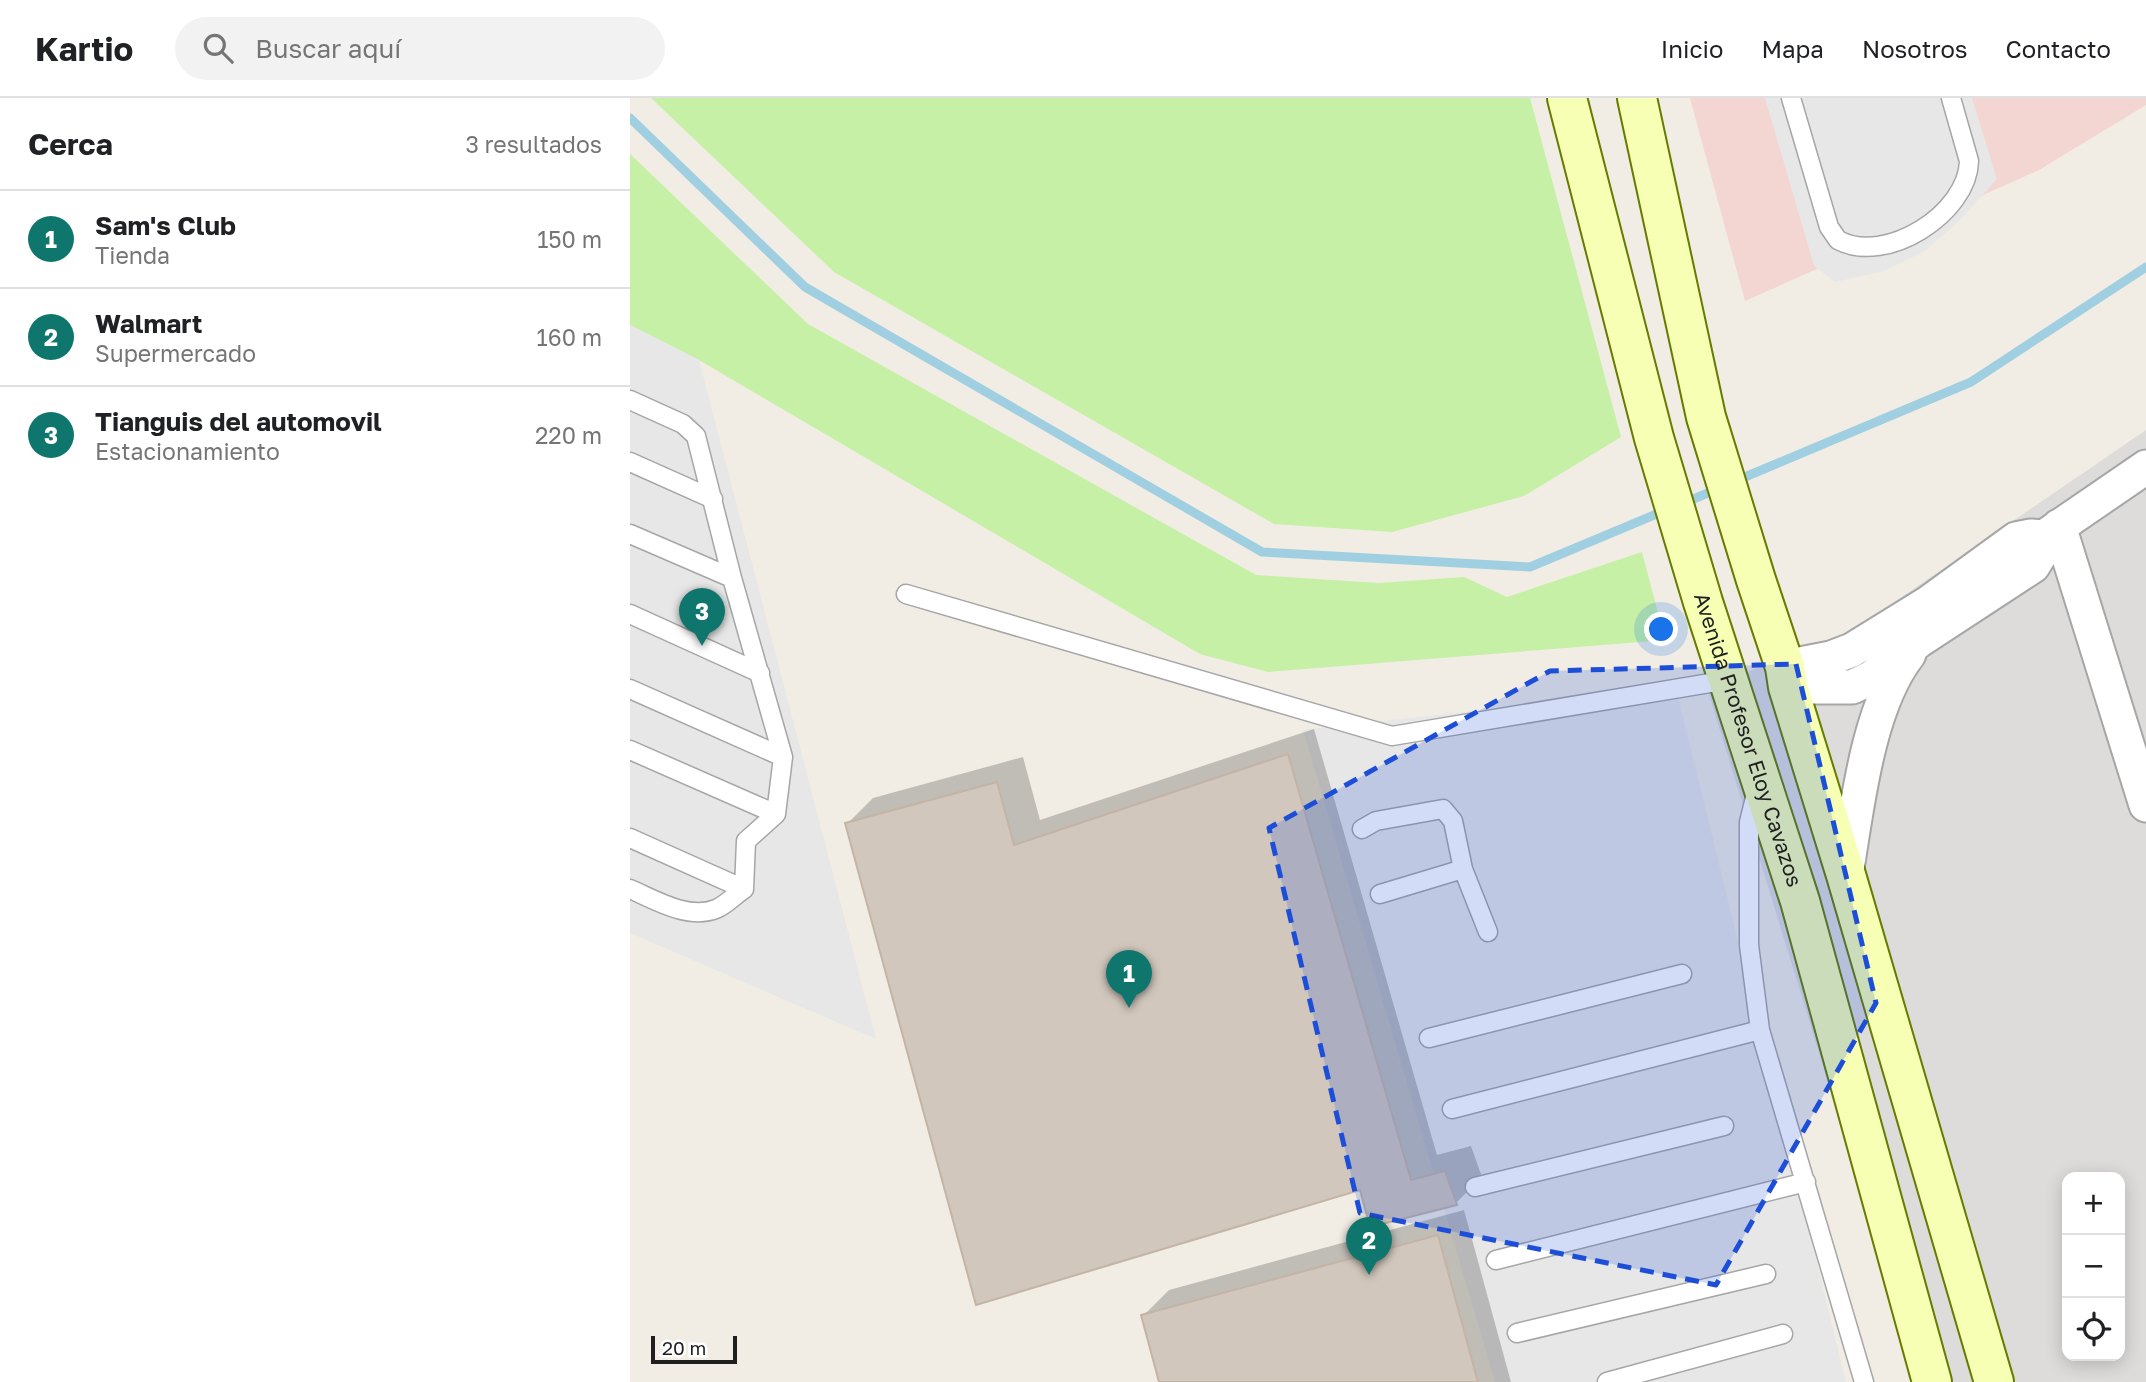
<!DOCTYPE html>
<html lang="es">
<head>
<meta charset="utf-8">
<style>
  body { margin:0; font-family:"Golos Text",sans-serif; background:#f2f2f2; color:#202124 }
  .controls { position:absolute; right:21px; bottom:21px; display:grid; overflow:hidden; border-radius:14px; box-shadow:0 4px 18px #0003 }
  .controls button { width:63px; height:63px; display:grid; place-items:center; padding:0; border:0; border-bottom:2px solid #e0e0e0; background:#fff; color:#202124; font:35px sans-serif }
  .scale { position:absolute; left:21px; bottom:18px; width:86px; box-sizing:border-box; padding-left:7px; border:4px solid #1f1f1f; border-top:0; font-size:19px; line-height:24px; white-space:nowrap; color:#1f1f1f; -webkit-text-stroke:5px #fff; paint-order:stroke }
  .you { position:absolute; left:1032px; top:532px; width:24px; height:24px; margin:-18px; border:5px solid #fff; border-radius:50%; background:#1a73e8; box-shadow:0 0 0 10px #1a73e833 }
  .badge { display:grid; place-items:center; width:46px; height:46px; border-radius:50%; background:#0f766e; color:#fff; font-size:23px; font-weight:700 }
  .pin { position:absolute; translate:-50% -58px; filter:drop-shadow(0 2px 4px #0008) }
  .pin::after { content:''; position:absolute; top:37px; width:24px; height:21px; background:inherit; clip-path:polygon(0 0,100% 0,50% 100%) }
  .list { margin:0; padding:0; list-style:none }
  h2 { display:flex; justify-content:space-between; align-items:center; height:91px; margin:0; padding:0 28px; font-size:30px }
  h2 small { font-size:23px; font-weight:400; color:#757577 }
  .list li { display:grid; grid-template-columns:46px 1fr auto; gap:21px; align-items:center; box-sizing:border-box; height:98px; padding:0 28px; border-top:2px solid #e0e0e0 }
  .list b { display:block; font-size:26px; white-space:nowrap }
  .list p { margin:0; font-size:23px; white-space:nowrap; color:#757577 }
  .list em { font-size:23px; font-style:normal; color:#757577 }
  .icon { flex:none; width:38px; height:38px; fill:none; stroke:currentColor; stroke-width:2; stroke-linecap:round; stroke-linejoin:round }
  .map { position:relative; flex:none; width:1516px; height:1284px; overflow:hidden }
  header { display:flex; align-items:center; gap:42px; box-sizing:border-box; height:98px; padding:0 35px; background:#fff; border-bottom:2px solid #e0e0e0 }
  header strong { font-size:33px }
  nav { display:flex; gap:38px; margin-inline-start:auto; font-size:24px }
  .search { width:490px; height:63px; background:#f2f2f2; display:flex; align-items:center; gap:18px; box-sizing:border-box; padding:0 24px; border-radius:38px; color:#757577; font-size:26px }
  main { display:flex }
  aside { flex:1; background:#fff }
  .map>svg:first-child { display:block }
</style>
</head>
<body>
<header>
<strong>Kartio</strong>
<div class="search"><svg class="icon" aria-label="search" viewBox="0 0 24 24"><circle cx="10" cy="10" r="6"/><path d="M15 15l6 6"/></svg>Buscar aquí</div>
<nav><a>Inicio</a><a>Mapa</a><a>Nosotros</a><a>Contacto</a></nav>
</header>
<main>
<aside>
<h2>Cerca<small>3 resultados</small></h2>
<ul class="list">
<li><span class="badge">1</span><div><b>Sam's Club</b><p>Tienda</p></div><em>150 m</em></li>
<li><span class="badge">2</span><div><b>Walmart</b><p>Supermercado</p></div><em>160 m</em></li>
<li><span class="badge">3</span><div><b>Tianguis del automovil</b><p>Estacionamiento</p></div><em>220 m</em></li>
</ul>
</aside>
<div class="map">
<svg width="1516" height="1284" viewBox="0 0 1516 1284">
  <rect width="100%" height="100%" fill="#f1ede4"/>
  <!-- residential -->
  <path fill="#dddcdb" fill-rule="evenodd" d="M1516,332V1284H1290L1077,590L1222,533ZM1437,1079H1490V1258H1437Z"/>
  <!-- commercial -->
  <path fill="#f3d5d1" d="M1060,0H1516V7L1409,72L1115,203Z"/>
  <!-- grass -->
  <path fill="#c5f0a5" d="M21,0H900L991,339L894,398L762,434L644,426L204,174Z
    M0,56L178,226L626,477L749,485L834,479L877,499L1012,454L1035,542L638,574L570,556L69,262L0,227Z"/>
  <!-- parking -->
  <path fill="#e7e7e7" d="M1135,0H1342L1367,81L1328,124L1295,153L1254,173L1205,184L1184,168Z
    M0,227L69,262L246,941L0,835Z
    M1046,590L1216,1284H865L673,632Z"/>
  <!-- shadow -->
  <path fill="#0003" d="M684,631L807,1057L841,1048L852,1079L826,1105L731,1090L217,726L243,700L393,659L410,722Z
    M834,1112L881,1284H531L513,1218L539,1192Z"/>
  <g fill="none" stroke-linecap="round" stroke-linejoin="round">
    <!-- stream -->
    <path stroke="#a0cfe2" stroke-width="9" d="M0,20L175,189L632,454L900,469L1036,412
      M1103,384L1341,284L1516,169
      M1052,406L1087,391"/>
  </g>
  <!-- building -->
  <path fill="#d1c7bc" stroke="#c4b4a5" stroke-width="2" d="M658,656L781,1082L815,1073L827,1107L740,1129L730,1092L346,1207L215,725L367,684L384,747Z
    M808,1137L848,1284H529L511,1217Z"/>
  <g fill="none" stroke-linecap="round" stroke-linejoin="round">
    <!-- lane casing -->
    <g stroke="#a6a6a6" stroke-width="21">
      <path id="lane" d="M1161,0L1199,129L1208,142C1256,168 1338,115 1339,63L1321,0
        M0,302L53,326L66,338L102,480L153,659L146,716L116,743L114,791C105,797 96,807 86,811C58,822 25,802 0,791
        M0,364L83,401
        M0,436L102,480
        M276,496L762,638L1098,582
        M0,516L130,575
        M0,591L153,659
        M0,652L146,716
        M1127,692L1119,724V847L1130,932L1234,1284
        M732,731L746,723L813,711L823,723L833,771L858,834
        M0,740L114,791
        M750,796L833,771
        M799,940L1052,876
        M822,1011L1130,932
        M845,1089L1094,1028
        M866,1162L1176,1084
        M887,1235L1136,1176
        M977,1284L1153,1236"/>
    </g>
    <!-- street casing -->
    <g stroke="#a6a6a6" stroke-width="37">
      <path id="street" d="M1429,428L1516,707
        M1155,569L1201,560L1222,552L1298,505L1386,441L1401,438L1414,439L1516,369
        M1158,589H1222L1241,580L1290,542L1403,468L1411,455L1414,439
        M1216,777C1227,711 1237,610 1279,556"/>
    </g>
    <!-- secondary casing -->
    <g stroke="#667b00" stroke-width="42">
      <g id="secondary">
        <path id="s1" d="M937,0L1024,340L1073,504L1170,803L1302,1284"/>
        <path d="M1007,0L1076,319L1126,482L1155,569L1158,589L1216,777L1364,1284"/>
      </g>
    </g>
    <!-- lane -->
    <use href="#lane" stroke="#fff" stroke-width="18"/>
    <!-- street -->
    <use href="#street" stroke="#fff" stroke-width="33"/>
    <!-- secondary -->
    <use href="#secondary" stroke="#f6ffb3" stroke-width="38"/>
  </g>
  <!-- marked area -->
  <path fill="#1d4ed8" fill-opacity="0.2" stroke="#1d4ed8" stroke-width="5" stroke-dasharray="14 9" stroke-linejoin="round" d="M1166,566L1246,905L1086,1187L730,1115L639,730L920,573Z"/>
  <g text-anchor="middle" stroke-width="5" stroke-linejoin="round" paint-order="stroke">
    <!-- street labels -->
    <g font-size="21" fill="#1f1f1f" stroke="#fff">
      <text dy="7" stroke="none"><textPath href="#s1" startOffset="667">Avenida Profesor Eloy Cavazos</textPath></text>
    </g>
  </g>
</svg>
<div class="controls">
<button>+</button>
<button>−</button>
<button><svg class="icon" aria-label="locate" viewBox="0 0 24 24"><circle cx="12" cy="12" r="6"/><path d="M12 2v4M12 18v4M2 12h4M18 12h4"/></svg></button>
</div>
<div class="scale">20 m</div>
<div class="you"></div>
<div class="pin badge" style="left:499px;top:910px">1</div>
<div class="pin badge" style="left:739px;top:1177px">2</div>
<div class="pin badge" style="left:72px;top:548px">3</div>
</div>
</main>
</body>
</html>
